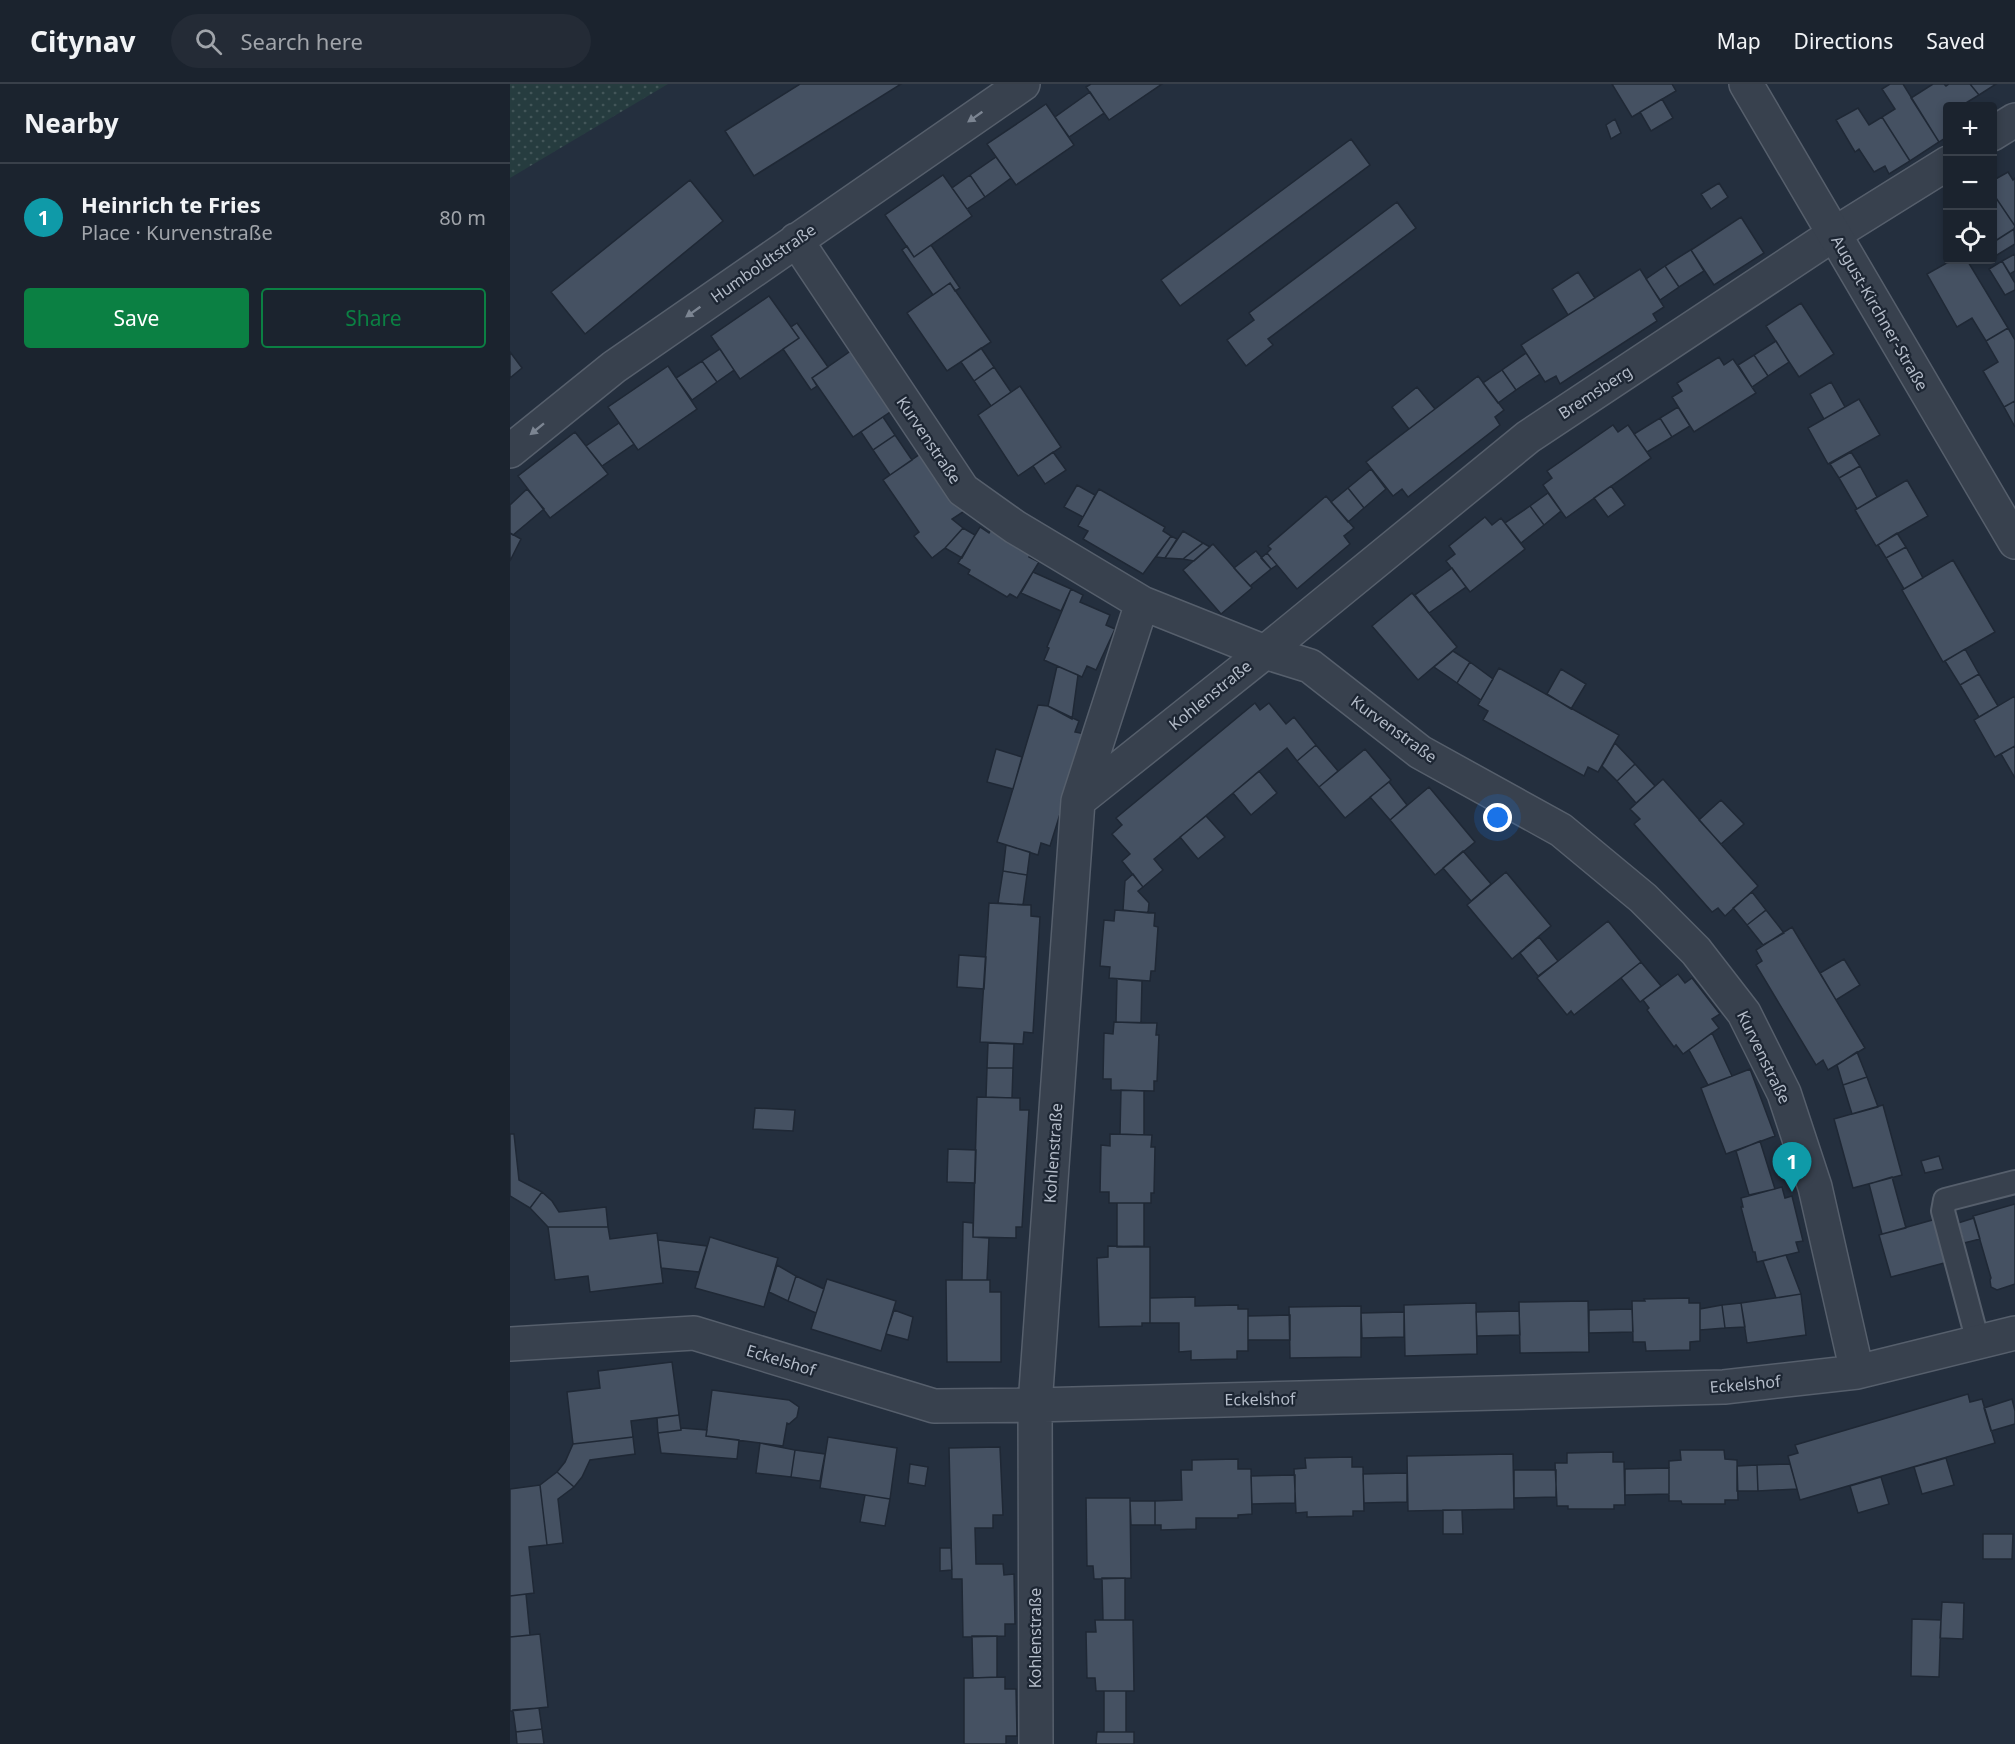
<!DOCTYPE html>
<html lang="en">
<head>
<meta charset="utf-8">
<style>
  body { margin:0; font-family:"Noto Sans",sans-serif; background:#242b36; color:#f1f3f6 }
  .controls { position:absolute; right:18px; top:18px; display:grid; overflow:hidden; border-radius:6px; box-shadow:0 3px 9px #0003 }
  .controls button { width:54px; height:54px; display:grid; place-items:center; padding:0; border:0; border-bottom:2px solid #39404a; background:#1b232e; color:#f1f3f6; font:30px sans-serif }
  .you { position:absolute; left:988px; top:734px; width:21px; height:21px; margin:-15px; border:4px solid #fff; border-radius:50%; background:#1a73e8; box-shadow:0 0 0 9px #1a73e833 }
  .badge { display:grid; place-items:center; width:39px; height:39px; border-radius:50%; background:#0b8043; color:#fff; font-size:20px; font-weight:700 }
  .pin { position:absolute; translate:-50% -50px; filter:drop-shadow(0 2px 3px #0008) }
  .pin::after { content:''; position:absolute; top:32px; width:21px; height:18px; background:inherit; clip-path:polygon(0 0,100% 0,50% 100%) }
  .list { margin:0; padding:0; list-style:none }
  h2 { display:flex; justify-content:space-between; align-items:center; height:78px; margin:0; padding:0 24px; font-size:26px }
  h2 small { font-size:20px; font-weight:400; color:#a0a4aa }
  .list li { display:grid; grid-template-columns:39px 1fr auto; gap:18px; align-items:center; box-sizing:border-box; height:108px; padding:0 24px; border-top:2px solid #39404a }
  .list b { display:block; font-size:22px; white-space:nowrap }
  .list p { margin:0; font-size:20px; white-space:nowrap; color:#a0a4aa }
  .list em { font-size:20px; font-style:normal; color:#a0a4aa }
  .actions { display:flex; gap:12px; padding:18px 24px }
  .actions a { flex:1; padding:14px 0; border:2px solid #0b8043; border-radius:6px; text-align:center; font-size:21px; color:#0b8043 }
  .actions .main { background:#0b8043; color:#fff }
  .icon { flex:none; width:33px; height:33px; fill:none; stroke:currentColor; stroke-width:2; stroke-linecap:round; stroke-linejoin:round }
  .map { position:relative; flex:none; width:1505px; height:1660px; overflow:hidden }
  header { display:flex; align-items:center; gap:36px; box-sizing:border-box; height:84px; padding:0 30px; background:#1b232e; border-bottom:2px solid #39404a }
  header strong { font-size:28px }
  nav { display:flex; gap:33px; margin-inline-start:auto; font-size:21px }
  .search { width:420px; height:54px; background:#242b36; display:flex; align-items:center; gap:15px; box-sizing:border-box; padding:0 21px; border-radius:33px; color:#a0a4aa; font-size:22px }
  main { display:flex }
  aside { flex:1; background:#1b232e }
  .map>svg:first-child { display:block }
</style>
</head>
<body>
<header>
<strong>Citynav</strong>
<div class="search"><svg class="icon" aria-label="search" viewBox="0 0 24 24"><circle cx="10" cy="10" r="6"/><path d="M15 15l6 6"/></svg>Search here</div>
<nav><a>Map</a><a>Directions</a><a>Saved</a></nav>
</header>
<main>
<aside>
<h2>Nearby<small></small></h2>
<ul class="list">
<li><span class="badge" style="background:#0f9aa8">1</span><div><b>Heinrich te Fries</b><p>Place · Kurvenstraße</p></div><em>80 m</em></li>
</ul>
<div class="actions"><a class="main">Save</a><a>Share</a></div>
</aside>
<div class="map">
<svg width="1505" height="1660" viewBox="0 0 1505 1660">
  <defs>
    <pattern id="grass-dots" width="8" height="8" patternUnits="userSpaceOnUse" patternTransform="scale(1.5)"><rect width="8" height="8" fill="#263c3f"/><path d="M2 2h.1M6 6h.1" fill="none" stroke="#435659" stroke-width="1.8" stroke-linecap="round"/></pattern>
  </defs>
  <rect width="100%" height="100%" fill="#242f3e"/>
  <!-- grass -->
  <path fill="url(#grass-dots)" d="M0,0H158L0,94Z"/>
  <!-- building -->
  <path fill="#455162" stroke="#1f2835" stroke-width="1.5" d="M290,0H391L244,92L215,47Z
    M581,0H652L599,36L576,3Z
    M1102,0H1162L1166,7L1122,33Z
    M1380,0H1393L1429,58L1400,77L1372,33L1385,25L1372,5Z
    M1423,0H1434L1436,2L1439,0H1460L1469,11L1451,22H1438V52L1429,58L1401,14Z
    M1460,0H1486L1469,11Z
    M580,8L594,29L559,53L545,33Z
    M1152,15L1163,34L1141,47L1130,28Z
    M536,20L564,61L506,101L477,60Z
    M1348,24L1359,41L1372,33L1400,77L1379,90L1375,82L1364,88L1349,65L1345,68L1326,36Z
    M1105,35L1111,49L1101,55L1096,41Z
    M841,55L860,81L670,222L651,196Z
    M486,73L501,94L475,113L460,91Z
    M1498,88L1503,96L1505,94V142L1482,108V97Z
    M433,91L462,132L404,173L375,131Z
    M460,91L475,113L457,125L442,104Z
    M180,96L213,137L75,250L41,208Z
    M1209,99L1218,113L1201,125L1191,110Z
    M1482,108L1505,142L1504,145L1482,159Z
    M887,118L906,144L758,255L763,261L736,282L717,256L744,236L739,229Z
    M1231,133L1254,169L1204,201L1181,166Z
    M1504,145L1505,160L1482,174V159Z
    M421,161L450,204L445,207L440,199L423,211L392,166L397,162L404,173Z
    M1182,165L1181,166L1194,187L1169,203L1155,182Z
    M1505,170V187L1500,190L1492,177Z
    M1442,176H1457L1498,244L1476,257L1462,234L1447,243L1417,190Z
    M1492,177L1505,199V206L1495,211L1479,185Z
    M1155,182L1169,203L1150,216L1136,195Z
    M1130,185L1154,223L1143,230L1147,237L1050,300L1046,292L1035,298L1011,261Z
    M1068,188L1085,214L1058,231L1042,205Z
    M440,199L481,258L437,287L397,229Z
    M259,212L289,254L230,295L201,252Z
    M1291,219L1324,270L1289,293L1256,242Z
    M287,239L318,283L302,294L307,302L301,306L273,265L289,254L281,243Z
    M1498,244L1505,256V317L1494,323L1473,287L1488,278L1476,257Z
    M1266,257L1279,278L1258,292L1244,271Z
    M345,264L386,324L343,353L302,294Z
    M471,264L484,283L464,297L451,278Z
    M210,265L224,286L207,298L192,277Z
    M0,268L12,284L0,294Z
    M1016,269L1030,290L1006,306L992,286Z
    M1244,271L1258,292L1242,303L1228,281Z
    M1209,273L1214,281L1223,275L1246,309L1184,348L1162,313L1172,307L1167,299Z
    M192,277L207,298L182,316L166,294Z
    M158,282L187,325L128,366L98,323Z
    M484,283L501,308L481,322L464,297Z
    M992,286L1006,306L988,319L973,299Z
    M968,292L994,326L985,333L990,341L898,413L892,405L883,412L856,378Z
    M1321,298L1335,323L1314,335L1300,310Z
    M510,302L551,363L508,392L468,331Z
    M907,303L925,325L899,345L882,323Z
    M1349,315L1370,351L1318,380L1298,344Z
    M1505,317V343L1494,323Z
    M1168,323L1180,342L1162,353L1150,334Z
    M373,333L385,351L363,366L351,348Z
    M1150,334L1162,353L1137,368L1124,350Z
    M109,339L124,360L92,382L76,362Z
    M1103,341L1108,348L1118,341L1141,374L1056,434L1033,401L1042,394L1037,387Z
    M65,348L98,390L40,434L8,392Z
    M385,351L402,376L380,391L363,366Z
    M416,366L456,426L442,435L453,444L435,464L422,474L404,452L409,448L373,396Z
    M543,368L556,386L535,400L523,382Z
    M1341,368L1350,382L1329,394L1320,380Z
    M1350,382L1367,413L1347,425L1329,394Z
    M861,385L876,405L854,424L838,404Z
    M1397,396L1418,432L1366,462L1345,426Z
    M567,401L585,411L573,433L554,423Z
    M1101,402L1115,421L1098,433L1084,414Z
    M838,404L854,424L838,438L821,418Z
    M17,405L34,425L3,451L0,449V421Z
    M589,405L655,443L653,447L661,452L633,490L573,455L578,447L568,442Z
    M1038,409L1051,427L1034,441L1020,422Z
    M816,412L844,444L834,452L840,460L787,505L757,469L761,465L758,462Z
    M1020,422L1034,441L1011,459L995,439Z
    M975,433L982,441L991,434L1015,465L960,508L936,477L945,470L939,462Z
    M483,442L523,466L519,473L529,478L507,514L500,510L497,513L458,490L460,486L448,479L470,443L479,449Z
    M453,444L465,451L452,474L435,464Z
    M673,447L693,459L673,475L655,474Z
    M0,449L11,455L0,477Z
    M1387,449L1396,463L1376,474L1368,461Z
    M661,452L667,455L655,474L646,473Z
    M693,459L700,463L684,477L673,475Z
    M703,460L742,504L711,530L673,486Z
    M1396,463L1413,494L1394,505L1376,474Z
    M746,467L761,485L740,502L724,484Z
    M757,469L767,481L761,485L751,474Z
    M1443,476L1485,548L1433,578L1392,506Z
    M942,484L956,503L919,529L905,511Z
    M523,488L561,505L551,527L511,509Z
    M561,505L573,511L570,518L600,531L596,541L605,545L586,586L577,582L572,593L534,576L539,564L537,563Z
    M902,509L947,563L908,596L862,542Z
    M1455,565L1469,590L1450,601L1435,577Z
    M943,567L960,578L947,599L924,583Z
    M960,578L983,595L971,616L947,599Z
    M547,582L568,591L562,635L538,622Z
    M989,584L1109,651L1088,688L1078,683L1074,692L973,636L978,627L968,621Z
    M1051,585L1076,600L1061,625L1037,610Z
    M1469,590L1488,622L1469,633L1450,601Z
    M1505,612V662L1485,673L1464,636Z
    M745,619L750,626L759,619L776,640L784,633L806,661L787,677L777,664L644,775L653,786L633,803L612,777L620,770L602,750L612,741L606,734Z
    M528,621L538,622L569,637L565,648L575,650L540,762L531,759L528,771L487,758Z
    M1105,659L1125,680L1107,697L1092,682Z
    M806,661L828,687L809,703L787,677Z
    M1505,662V694L1491,670Z
    M486,665L512,673L503,705L477,698Z
    M855,665L881,696L835,734L809,703Z
    M1125,680L1145,702L1126,719L1107,697Z
    M749,687L767,709L741,731L723,709Z
    M1153,695L1248,802L1215,832L1208,824L1202,828L1124,740L1130,735L1120,725Z
    M879,698L897,721L880,736L860,713Z
    M919,703L965,758L925,791L880,736Z
    M1211,716L1234,740L1211,760L1189,736Z
    M696,732L715,753L688,775L670,753Z
    M496,761L520,768L517,791L493,787Z
    M953,767L981,800L961,817L933,784Z
    M493,787L517,791L513,821L488,819Z
    M996,788L1041,842L1002,875L957,821Z
    M623,790L633,803L628,807L639,819L638,829L613,826L615,797Z
    M1242,808L1256,826L1237,841L1223,824Z
    M479,819L521,821V832L530,833L523,949L514,948L513,960L470,958Z
    M605,826L645,829L644,842L648,843L645,887H641L640,897L599,894L600,883L590,882L594,836L604,837Z
    M1256,826L1274,849L1253,861L1237,841Z
    M1098,837L1131,878L1064,931L1061,927L1057,931L1027,894Z
    M1282,843L1355,964L1318,986L1313,976L1306,981L1246,881L1252,877L1246,866Z
    M1029,853L1048,877L1028,892L1010,869Z
    M449,871L476,873L474,905L447,903Z
    M1334,875L1350,901L1326,916L1310,889Z
    M1131,878L1151,902L1130,918L1111,894Z
    M1168,890L1175,899L1182,894L1210,930L1202,935L1209,944L1173,970L1166,961L1164,963L1137,926L1139,924L1133,916Z
    M607,895L632,897L631,939L606,938Z
    M604,938L647,939L646,951H649L647,997H644V1007L601,1006V995H593L594,949L603,950Z
    M1202,949L1222,992L1198,1001L1179,966Z
    M478,959L504,960L503,984H477Z
    M1347,968L1357,993L1333,1001L1327,981Z
    M477,984H503L502,1014L476,1013Z
    M1240,985L1265,1052L1216,1070L1191,1004Z
    M1357,993L1368,1023L1342,1030L1333,1001Z
    M611,1006L634,1007V1051L610,1050Z
    M467,1013L510,1014V1026H519L512,1143H506V1154L463,1153Z
    M1373,1021L1392,1091L1343,1104L1324,1035Z
    M245,1024L285,1026L283,1047L243,1045Z
    M0,1050H4L9,1096L32,1108L20,1124L0,1112Z
    M600,1050L642,1051L641,1063H645L644,1109H641V1119H599V1108H590L591,1061L600,1062Z
    M1250,1057L1265,1105L1239,1111L1226,1067Z
    M438,1065L466,1066L465,1099L437,1098Z
    M1429,1072L1433,1085L1415,1089L1411,1077Z
    M1382,1093L1396,1144L1372,1150L1359,1100Z
    M1272,1103L1275,1114L1282,1112L1293,1157L1286,1158L1289,1168L1247,1178L1245,1168H1243L1231,1123H1233L1231,1114Z
    M32,1108L42,1117L49,1128L96,1123L98,1143H38L20,1124Z
    M607,1119H634V1162L607,1163Z
    M1505,1120V1201V1200L1487,1206L1481,1203L1480,1196L1481,1194L1463,1132Z
    M1464,1134L1470,1155L1454,1159L1448,1139Z
    M1426,1135L1438,1178L1381,1193L1369,1151Z
    M453,1138L463,1139V1153L479,1154L477,1196H452Z
    M38,1143H98L100,1155L147,1149L153,1199L80,1208L78,1192L45,1196Z
    M200,1153L268,1174L254,1223L185,1204Z
    M148,1156L197,1162L189,1188L151,1184Z
    M598,1162L640,1163V1239H632V1242L589,1243L587,1174L598,1173Z
    M1276,1171L1291,1210L1266,1214L1253,1177Z
    M267,1181L286,1192L278,1217L259,1208Z
    M286,1192L314,1205L306,1229L278,1217Z
    M317,1195L386,1217L371,1267L301,1245Z
    M436,1196H480V1208H491V1278H437Z
    M1291,1210L1296,1251L1237,1259L1231,1219Z
    M685,1213V1222L728,1221V1225H738V1267H727V1275L681,1276V1267L669,1268V1239H640V1214Z
    M1179,1214V1219H1190V1257L1180,1258V1266L1136,1267L1135,1258H1123L1122,1217H1135L1134,1215Z
    M1078,1217L1079,1268L1010,1269L1009,1218Z
    M966,1219L967,1270L895,1272L894,1221Z
    M1231,1219L1235,1243L1215,1244L1212,1221Z
    M1212,1221L1215,1244L1190,1246V1225Z
    M851,1222V1273L780,1274L779,1223Z
    M1122,1225L1123,1248L1079,1249V1226Z
    M384,1226L403,1233L398,1256L376,1250Z
    M1009,1227L1010,1251L967,1252L966,1228Z
    M894,1228V1253L852,1254L851,1229Z
    M780,1231V1256H738V1232Z
    M162,1278L169,1331L121,1337L123,1353L63,1360L57,1308L90,1304L88,1287Z
    M202,1306L279,1316L289,1323L287,1333L279,1340L277,1339L273,1362L196,1352Z
    M1458,1310L1460,1318L1472,1315L1485,1359L1290,1416L1278,1372L1288,1369L1285,1361Z
    M1502,1315L1505,1327V1340L1481,1347L1474,1324Z
    M169,1331L171,1346L148,1349L147,1334Z
    M171,1344L197,1346L196,1352L229,1356L227,1375L151,1369L148,1349L171,1346Z
    M123,1353L125,1370L80,1376L72,1393L64,1403L47,1388L55,1378L63,1360Z
    M318,1353L387,1364L380,1415L310,1404Z
    M250,1359L285,1366L281,1393L246,1389Z
    M490,1363L493,1431H483V1444H465L466,1480H493L494,1491L504,1490L505,1540H495V1552L453,1553L452,1495H442L439,1364Z
    M285,1366L315,1370L310,1397L281,1393Z
    M1170,1366H1214L1215,1375L1227,1376L1228,1416H1215V1420H1172L1171,1417H1159V1377L1171,1376Z
    M1103,1368V1378H1114L1115,1421H1104V1425H1058V1422H1047L1045,1379H1057V1369Z
    M1003,1370L1004,1425L898,1427L897,1372Z
    M842,1373V1383H853L854,1427H843V1432L797,1433V1428L786,1429L784,1385L796,1384L795,1374Z
    M1436,1374L1444,1401L1412,1410L1404,1383Z
    M728,1375V1385H741L742,1430L728,1431V1434H686V1445L651,1446V1441H645V1417L672,1416L671,1386H682V1376Z
    M400,1380L418,1383L415,1402L398,1399Z
    M1280,1380L1287,1405L1248,1407L1247,1381Z
    M1247,1381L1248,1407H1227V1382Z
    M1159,1384V1410L1115,1411V1385Z
    M1004,1386H1046V1413L1004,1414Z
    M47,1388L64,1403L48,1415L53,1459L37,1461L30,1401Z
    M897,1389V1418L854,1419L853,1390Z
    M785,1391V1419L742,1420L741,1392Z
    M1371,1393L1379,1420L1348,1429L1340,1402Z
    M30,1401L37,1461L19,1463L24,1509L0,1512V1405Z
    M355,1411L380,1415L375,1442L350,1438Z
    M576,1414H620L621,1494L584,1495L583,1482H577Z
    M620,1417H645V1441H621Z
    M933,1426H952L953,1450H933Z
    M1473,1450H1503L1502,1475H1473Z
    M430,1464H441L442,1486L430,1487Z
    M592,1494H615V1536H593Z
    M16,1510L20,1551L0,1553V1512Z
    M1432,1518L1454,1519L1453,1555L1430,1554Z
    M1402,1535L1431,1536L1429,1593L1401,1592Z
    M585,1536H623L624,1607H586L585,1594H577L576,1548H586Z
    M30,1550L38,1623L0,1627V1553Z
    M462,1552H487V1593L463,1594Z
    M495,1593V1605H506L507,1652H496V1660H454V1594Z
    M594,1607H616V1648H594Z
    M29,1624L32,1645L6,1648L3,1626Z
    M32,1645L34,1660H7L6,1648Z
    M587,1648H624V1660H586Z"/>
  <g fill="none" stroke-linecap="round" stroke-linejoin="round">
    <!-- service casing -->
    <g stroke="#565f6c" stroke-width="26">
      <path id="service" d="M1468,1258L1433,1127L1435,1116L1505,1098"/>
    </g>
    <!-- minor casing -->
    <g stroke="#565f6c" stroke-width="36">
      <path id="minor" d="M1482,50L1505,36
        M286,156L453,406L505,443L632,519L755,568L800,582L910,668L1051,746L1133,814L1186,867L1234,929L1274,1009L1305,1103L1347,1288
        M0,367L104,283L513,0
        M568,717L632,519
        M0,1260L184,1249L424,1322L525,1321L1214,1303L1347,1288L1505,1249
        M526,1660L525,1321L568,717L755,568L1018,353L1324,150L1438,79"/>
    </g>
    <!-- tertiary casing -->
    <g stroke="#565f6c" stroke-width="36">
      <path id="tertiary" d="M1236,0L1505,458"/>
    </g>
    <!-- service -->
    <use href="#service" stroke="#38414e" stroke-width="22"/>
    <!-- minor -->
    <use href="#minor" stroke="#38414e" stroke-width="33"/>
    <!-- tertiary -->
    <use href="#tertiary" stroke="#38414e" stroke-width="33"/>
  </g>
  <!-- one-way arrows -->
  <defs><path id="oneway-solid" d="M-6-.8H1V-3.2L6.5 0L1 3.2V.8H-6Z" transform="scale(1.5)"/></defs>
  <g fill="#7c8592">
    <use href="#oneway-solid" transform="translate(465 33) rotate(145)"/>
    <use href="#oneway-solid" transform="translate(183 228) rotate(145)"/>
    <use href="#oneway-solid" transform="translate(27 345) rotate(141)"/>
  </g>
  <g text-anchor="middle" stroke-width="4.5" stroke-linejoin="round" paint-order="stroke">
    <!-- street labels -->
    <g font-size="16" fill="#b4bcc9" stroke="#1d2633">
      <text transform="translate(253 179) rotate(-35)" y="6">Humboldtstraße</text>
      <text transform="translate(1370 229) rotate(60)" y="6">August-Kirchner-Straße</text>
      <text transform="translate(1085 308) rotate(-33)" y="6">Bremsberg</text>
      <text transform="translate(419 356) rotate(56)" y="6">Kurvenstraße</text>
      <text transform="translate(700 611) rotate(-39)" y="6">Kohlenstraße</text>
      <text transform="translate(884 645) rotate(36)" y="6">Kurvenstraße</text>
      <text transform="translate(1254 973) rotate(64)" y="6">Kurvenstraße</text>
      <text transform="translate(543 1069) rotate(-86)" y="6">Kohlenstraße</text>
      <text transform="translate(271 1276) rotate(17)" y="6">Eckelshof</text>
      <text transform="translate(1235 1300) rotate(-5)" y="6">Eckelshof</text>
      <text transform="translate(750 1315) rotate(-1)" y="6">Eckelshof</text>
      <text transform="translate(525 1554) rotate(-90)" y="6">Kohlenstraße</text>
    </g>
  </g>
</svg>
<div class="controls">
<button>+</button>
<button>−</button>
<button><svg class="icon" aria-label="locate" viewBox="0 0 24 24"><circle cx="12" cy="12" r="6"/><path d="M12 2v4M12 18v4M2 12h4M18 12h4"/></svg></button>
</div>
<div class="you"></div>
<div class="pin badge" style="left:1282px;top:1108px;background:#0f9aa8">1</div>
</div>
</main>
</body>
</html>
